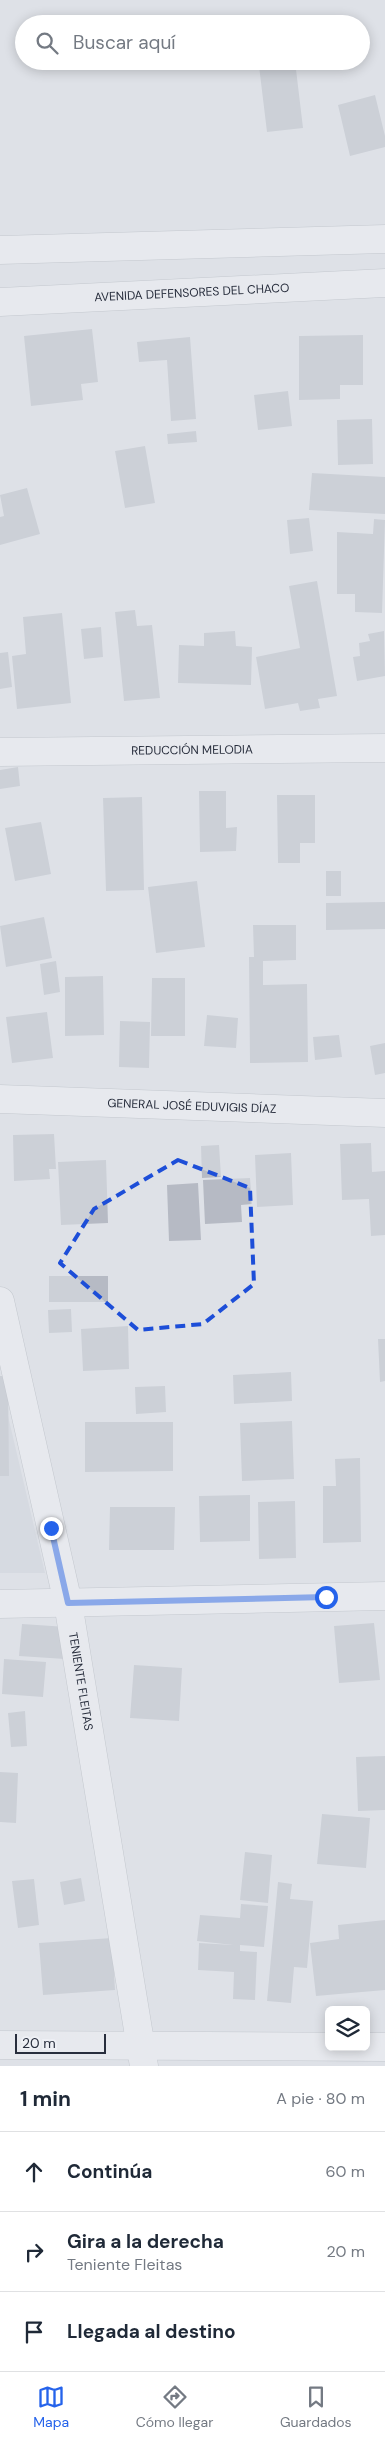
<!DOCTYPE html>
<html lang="es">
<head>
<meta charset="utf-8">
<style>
  body { margin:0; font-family:"DM Sans",sans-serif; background:#f2f2f3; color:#1f2937 }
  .controls { position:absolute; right:15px; bottom:15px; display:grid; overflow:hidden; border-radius:8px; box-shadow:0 2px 12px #0003 }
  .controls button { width:45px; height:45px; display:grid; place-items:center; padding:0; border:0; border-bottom:1px solid #e0e1e3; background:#fff; color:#1f2937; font:25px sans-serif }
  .scale { position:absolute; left:15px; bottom:12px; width:91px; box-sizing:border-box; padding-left:5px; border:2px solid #282e3d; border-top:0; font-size:14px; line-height:18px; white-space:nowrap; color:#282e3d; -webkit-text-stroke:4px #eef0f5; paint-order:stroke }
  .stop { position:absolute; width:15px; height:15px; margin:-11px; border:4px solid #2563eb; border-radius:50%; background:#fff }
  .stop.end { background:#2563eb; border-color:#fff; box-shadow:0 1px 5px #0008 }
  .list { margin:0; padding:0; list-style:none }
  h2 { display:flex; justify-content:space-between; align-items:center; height:65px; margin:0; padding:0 20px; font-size:21px }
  h2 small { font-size:16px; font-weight:400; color:#747a83 }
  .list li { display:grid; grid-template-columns:32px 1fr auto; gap:15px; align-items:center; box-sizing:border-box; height:80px; padding:0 20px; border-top:1px solid #e0e1e3 }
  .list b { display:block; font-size:19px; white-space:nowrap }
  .list p { margin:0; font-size:16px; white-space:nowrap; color:#747a83 }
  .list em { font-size:16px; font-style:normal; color:#747a83 }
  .icon { flex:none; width:28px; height:28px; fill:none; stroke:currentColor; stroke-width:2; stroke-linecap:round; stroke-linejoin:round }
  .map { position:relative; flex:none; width:385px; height:2066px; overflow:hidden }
  .search { position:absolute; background:#fff; box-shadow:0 2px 12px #0003; left:15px; right:15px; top:15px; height:55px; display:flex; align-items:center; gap:12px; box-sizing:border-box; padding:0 18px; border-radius:28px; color:#747a83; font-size:19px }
  .sheet { height:305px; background:#fff }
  nav { display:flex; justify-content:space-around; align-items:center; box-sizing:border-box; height:70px; border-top:1px solid #e0e1e3; background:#fff; font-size:14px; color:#747a83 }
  nav a { display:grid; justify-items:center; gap:2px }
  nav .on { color:#2563eb }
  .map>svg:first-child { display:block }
</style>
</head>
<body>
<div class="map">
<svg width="385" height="2066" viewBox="0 0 385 2066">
  <rect width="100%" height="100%" fill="#dee1e7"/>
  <!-- built -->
  <path fill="#cdd0d9" d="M0,1382L45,1573H0Z"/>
  <!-- building -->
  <path fill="#b6bac4" d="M295,61L303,128L267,132L259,66Z
    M375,95L385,136V147L350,156L338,105Z
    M92,329L98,382L81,384L83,400L31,406L24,336Z
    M363,335V385H340V399L299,400V336Z
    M190,337L196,419L171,421L167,360L139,362L137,342Z
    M288,391L292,426L258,430L254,395Z
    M372,419L373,464L338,465L337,420Z
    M196,431L197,442L168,444L167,434Z
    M145,446L155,503L125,508L115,451Z
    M312,473L385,477V514L309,510Z
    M27,488L40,534L0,545V517L4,516L0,495Z
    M309,518L313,551L290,554L287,520Z
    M374,519L385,520L382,613L355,612V594H337V532L373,534Z
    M317,581L337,696L318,699L320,708L300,711L298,703L265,709L256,657L300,648L289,586Z
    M135,610L137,626L152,625L160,698L124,701L115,612Z
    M62,613L71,703L17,709L12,656L26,654L23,617Z
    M101,627L103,657L84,659L81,629Z
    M235,631L236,646L252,647L251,685L178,683L179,645L204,646V633Z
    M384,631L385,676L357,681L353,657L360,656L359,643L370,641L368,634Z
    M8,652L12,687L0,689V653Z
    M18,767L20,786L0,789V770Z
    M199,791H226V828L237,827L236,851L200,852Z
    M277,795H315V843H300V863H278Z
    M142,797L144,890L106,891L103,798Z
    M41,822L51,874L15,881L5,828Z
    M326,871H341V896H326Z
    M197,881L205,947L156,953L148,887Z
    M385,902V929L326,930V903Z
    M44,917L52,958L6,967L0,926Z
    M253,925H296V960L263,961V985L307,984L308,1062L250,1063L249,957H254Z
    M56,961L60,992L44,995L40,964Z
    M103,976L104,1035L65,1036V977Z
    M152,978H185V1036H151Z
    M47,1012L53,1058L12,1063L6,1017Z
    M207,1015L238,1018L236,1048L204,1046Z
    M120,1021L150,1022L149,1068L119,1067Z
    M339,1035L342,1057L315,1060L313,1037Z
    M385,1043V1073L375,1075L370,1046Z
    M54,1134L56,1169H49L50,1179L14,1181L13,1135Z
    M371,1143L372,1172L385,1171V1235L371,1236L369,1199L342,1200L340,1144Z
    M219,1145L221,1177L202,1178L201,1146Z
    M291,1153L293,1205L257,1207L255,1155Z
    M106,1160L108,1223L61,1225L58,1162Z
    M250,1178L252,1204L241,1205L242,1222L205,1224L203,1180Z
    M198,1183L201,1240L169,1241L167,1185Z
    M49,1276H108V1302H49Z
    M71,1309L72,1332L49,1333L48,1310Z
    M128,1326L129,1369L83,1371L81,1329Z
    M378,1339H385V1381L380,1382Z
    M291,1372L292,1401L234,1404L233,1375Z
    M0,1376H8L9,1476H0Z
    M165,1386L166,1412L136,1414L135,1387Z
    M292,1421L294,1479L242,1481L240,1423Z
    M85,1422H173V1471L85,1472Z
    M360,1458L361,1542L323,1543V1486H336L335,1459Z
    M250,1495V1541L200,1542L199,1496Z
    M295,1501L296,1558L259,1559L258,1502Z
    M110,1507H175L174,1550H109Z
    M374,1623L380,1680L339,1683L334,1626Z
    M22,1624L67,1627L65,1659L19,1656Z
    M4,1659L46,1662L43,1697L2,1694Z
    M134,1665L182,1668L179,1721L130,1718Z
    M25,1711L27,1746L11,1747L8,1713Z
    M385,1756V1810L358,1811L356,1757Z
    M0,1772L18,1773L16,1823L0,1822Z
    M322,1814L370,1818L366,1868L317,1864Z
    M245,1852L272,1855L268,1903L240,1900Z
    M81,1878L85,1901L64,1905L60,1882Z
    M34,1879L39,1925L18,1928L12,1881Z
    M278,1882L292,1884L290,1899L313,1901L307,1968L294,1967L291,2003L267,2001Z
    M241,1904L268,1906L264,1947L240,1945V1951L257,1952L255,2000L233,1999L234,1972L198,1970L199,1943L233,1945L197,1941L200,1915L240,1918Z
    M385,1920V1990L316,1996L310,1943L339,1939L338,1925Z
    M112,1938L115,1990L43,1995L39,1943Z"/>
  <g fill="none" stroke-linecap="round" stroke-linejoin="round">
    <!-- street casing -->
    <g stroke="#a4a8b1" stroke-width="29">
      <g id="street">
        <path d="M0,250L385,239"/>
        <path id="s1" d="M0,302L385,283"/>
        <path id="s2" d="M0,752L385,748"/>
        <path id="s3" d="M0,1099L385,1113"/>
        <path id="s4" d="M0,1301L68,1603L144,2066"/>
        <path d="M0,1604L385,1596"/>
        <path d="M0,2045L385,2047"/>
      </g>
    </g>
    <!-- street -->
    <use href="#street" stroke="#f1f2f6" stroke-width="28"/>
  </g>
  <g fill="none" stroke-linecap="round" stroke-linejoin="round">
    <!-- route -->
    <path stroke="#2563eb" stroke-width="6" d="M51,1528L68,1603L326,1597"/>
  </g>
  <!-- marked area -->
  <path d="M0 0H385V2066H0ZM178,1160L250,1188L254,1284L203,1324L138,1330L60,1263L94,1209Z" fill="#dee1e7" fill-opacity=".55" fill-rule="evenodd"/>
  <path fill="none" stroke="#1d4ed8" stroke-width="4" stroke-dasharray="10 6" stroke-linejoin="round" d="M178,1160L250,1188L254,1284L203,1324L138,1330L60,1263L94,1209Z"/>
  <g text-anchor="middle" stroke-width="4" stroke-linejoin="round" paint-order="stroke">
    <!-- street labels -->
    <g font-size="12" fill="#282e3d" stroke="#eef0f5">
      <text dy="4" stroke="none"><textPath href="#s1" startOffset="192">AVENIDA DEFENSORES DEL CHACO</textPath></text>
      <text dy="4" stroke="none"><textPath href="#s2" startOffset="192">REDUCCIÓN MELODIA</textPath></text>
      <text dy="4" stroke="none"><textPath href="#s3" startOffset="192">GENERAL JOSÉ EDUVIGIS DÍAZ</textPath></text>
      <text dy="4" stroke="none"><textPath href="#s4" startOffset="389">TENIENTE FLEITAS</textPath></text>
    </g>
  </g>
</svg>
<div class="controls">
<button><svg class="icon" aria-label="layers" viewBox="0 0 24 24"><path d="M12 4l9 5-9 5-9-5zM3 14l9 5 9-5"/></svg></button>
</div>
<div class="scale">20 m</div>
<div class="stop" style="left:326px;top:1597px"></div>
<div class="stop end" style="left:51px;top:1528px"></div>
<div class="search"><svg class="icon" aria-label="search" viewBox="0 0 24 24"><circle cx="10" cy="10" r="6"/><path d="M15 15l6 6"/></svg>Buscar aquí</div>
</div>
<section class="sheet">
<h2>1 min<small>A pie · 80 m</small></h2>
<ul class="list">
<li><svg class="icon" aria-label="ahead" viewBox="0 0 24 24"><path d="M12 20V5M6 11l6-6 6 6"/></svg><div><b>Continúa</b></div><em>60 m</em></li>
<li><svg class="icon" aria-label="right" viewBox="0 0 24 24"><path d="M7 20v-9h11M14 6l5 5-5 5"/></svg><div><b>Gira a la derecha</b><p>Teniente Fleitas</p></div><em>20 m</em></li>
<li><svg class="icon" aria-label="arrive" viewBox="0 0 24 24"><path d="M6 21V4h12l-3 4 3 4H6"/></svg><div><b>Llegada al destino</b></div></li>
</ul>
</section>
<nav>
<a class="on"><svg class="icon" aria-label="map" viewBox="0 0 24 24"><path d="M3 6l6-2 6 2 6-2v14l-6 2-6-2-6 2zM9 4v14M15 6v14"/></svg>Mapa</a>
<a><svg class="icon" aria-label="directions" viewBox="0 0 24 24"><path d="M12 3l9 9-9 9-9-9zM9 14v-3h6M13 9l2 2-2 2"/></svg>Cómo llegar</a>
<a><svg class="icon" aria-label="saved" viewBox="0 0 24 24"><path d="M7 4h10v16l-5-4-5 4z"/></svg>Guardados</a>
</nav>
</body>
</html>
